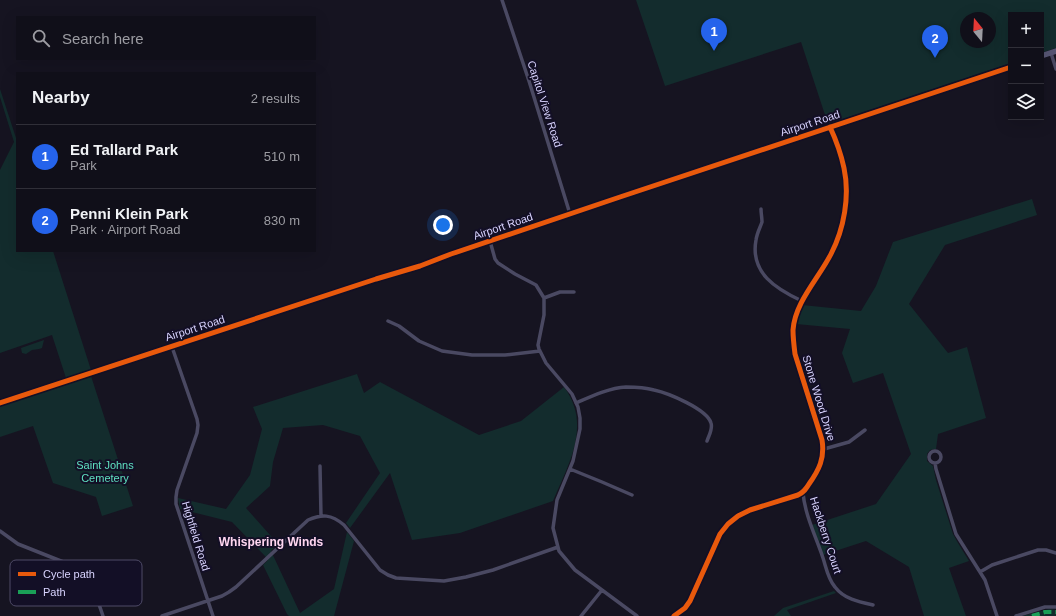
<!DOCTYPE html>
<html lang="en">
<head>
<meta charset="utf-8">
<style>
  body { margin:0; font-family:Arial,sans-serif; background:#1e1d26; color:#f1f3f6 }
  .controls { position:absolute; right:12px; top:12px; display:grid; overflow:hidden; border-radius:0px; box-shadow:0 4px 16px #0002 }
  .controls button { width:36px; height:36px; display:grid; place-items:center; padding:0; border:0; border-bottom:1px solid #302f38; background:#100f19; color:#f1f3f6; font:20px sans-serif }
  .compass { position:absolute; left:960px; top:12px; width:36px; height:36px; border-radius:50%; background:#100f19; box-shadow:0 4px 16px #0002; rotate:342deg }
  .you { position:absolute; left:443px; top:225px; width:14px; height:14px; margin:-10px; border:3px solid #fff; border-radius:50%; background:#1a73e8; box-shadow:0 0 0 6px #1a73e833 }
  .badge { display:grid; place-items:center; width:26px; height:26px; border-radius:50%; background:#2563eb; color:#fff; font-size:13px; font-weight:700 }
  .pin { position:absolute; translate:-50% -33px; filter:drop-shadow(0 1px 2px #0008) }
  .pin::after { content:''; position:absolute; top:21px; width:14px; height:12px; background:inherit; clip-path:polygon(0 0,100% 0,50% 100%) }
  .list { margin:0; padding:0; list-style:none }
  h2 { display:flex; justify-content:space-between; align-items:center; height:52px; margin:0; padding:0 16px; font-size:17px }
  h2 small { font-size:13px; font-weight:400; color:#9c9ca2 }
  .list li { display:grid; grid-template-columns:26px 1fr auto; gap:12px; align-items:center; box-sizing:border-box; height:64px; padding:0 16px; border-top:1px solid #302f38 }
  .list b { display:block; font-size:15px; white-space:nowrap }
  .list p { margin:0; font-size:13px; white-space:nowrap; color:#9c9ca2 }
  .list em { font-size:13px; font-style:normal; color:#9c9ca2 }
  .icon { flex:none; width:22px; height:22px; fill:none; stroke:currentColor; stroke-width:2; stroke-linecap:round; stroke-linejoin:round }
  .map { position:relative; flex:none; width:1056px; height:616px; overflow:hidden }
  .search { position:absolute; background:#100f19; box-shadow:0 4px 16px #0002; left:16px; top:16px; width:300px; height:44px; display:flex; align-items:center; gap:10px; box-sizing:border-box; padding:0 14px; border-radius:0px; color:#9c9ca2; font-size:15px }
  .panel { position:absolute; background:#100f19; box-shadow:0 4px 16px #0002; left:16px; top:72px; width:300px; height:180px; border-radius:0px }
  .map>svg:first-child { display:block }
</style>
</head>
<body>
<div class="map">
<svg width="1056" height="616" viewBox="0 0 1056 616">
  <rect width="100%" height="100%" fill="#161421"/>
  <!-- green -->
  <path fill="#132c2d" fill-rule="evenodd" d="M636,0H1056V48L1041,53V15H1011V63L828,124L801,42L665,86ZM966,18H990V42H966Z
    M0,89L17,141V251H53L91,370L66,378L52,335L0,353V170L14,142L0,97Z
    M1032,199L1037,215L945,245L909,304L948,353L967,347L986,418L938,434L936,449L930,450L927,454V461L933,466L936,480L953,534L958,543L969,561L949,568L966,616H924L909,567L866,541L823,555L812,525L876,504L911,454L883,373L853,383L842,353L850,329L796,324L802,305L861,311L876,286L893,242Z
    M44,340L42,348L39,349L32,350L26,354L22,353L21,348Z
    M357,374L364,393L380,382L479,435L521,421L564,387C592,425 569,463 553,501L460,533L412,540L390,473L350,528L346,523L380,473L360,436L323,425L283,428L273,462L270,486L246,508L278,544L271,551L300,613L334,589L347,532L354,541L334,616H289L287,614L263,565L268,560L265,556L232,522L180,509L178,498L226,509L250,475L262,429L253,407Z
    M91,376L133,506L102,516L96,497L53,483L33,426L0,437V405Z
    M834,591L836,593L787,610L791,616H774L783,608Z
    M1049,609L1056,610V616H1022Z"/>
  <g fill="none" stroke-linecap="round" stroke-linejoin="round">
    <!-- street -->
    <path stroke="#4a4962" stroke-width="3.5" d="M502,0L529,81L570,214
      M1051,53L1056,69
      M761,209C761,213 762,218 762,222C760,228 757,233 756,240C750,273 776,289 802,301
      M490,241L495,259L498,263L515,274L536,285L544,298V315L538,345L539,349L546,363L572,394L578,407L580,418V429L573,461L557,500L553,528L559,551L575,570L637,616
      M544,298L560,292H574
      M388,321L399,326L419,341L442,351L472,355H505L540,351
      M172,347L197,419L198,425L197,433L177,490L176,497V504L213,616
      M576,403C592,396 609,388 626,387C634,387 647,388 654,390C668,393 707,409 711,423C713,429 709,435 707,441
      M824,449L849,442L865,430
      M929 457a6 6 0 1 1 12 0a6 6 0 1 1-12 0Z
      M935,463L936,469L956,534L985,580L997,616
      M320,466L321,516
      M570,469L602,482L632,495
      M803,493C805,515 816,537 823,558C826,567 828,579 835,587C844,599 859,602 873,605
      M0,531L18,544L71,565C92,579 95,593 103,616
      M980,572L992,565L1038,550H1046L1056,553
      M162,616L222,596L229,592L236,587L308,520C322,514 331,514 344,525L380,570L388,575L396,578L444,581L466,577L493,570L558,547
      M581,616L602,590
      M674,616L685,608L690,601L720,534L728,524L738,516L750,510L798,495C804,492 806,489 809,484C819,470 825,458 822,440L795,354C794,346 793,338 793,330C795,302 819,278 831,254C844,229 850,196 844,168C841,154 836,140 830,127
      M1016,616L1045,607H1056"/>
    <!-- secondary -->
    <path stroke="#575674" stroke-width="5.5" d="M1041,56L1056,51
      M0,403L376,279L420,266L451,254L620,197L1011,67"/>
    <!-- quiet -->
    <path stroke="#1a9f57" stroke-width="4" stroke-dasharray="8 4" stroke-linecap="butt" d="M1032,616L1045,612H1056"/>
    <!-- cycleway casing -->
    <g stroke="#130f26" stroke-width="8">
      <path id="cycleway" d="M0,403L376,279L420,266L451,254L620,197L1011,67
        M674,616L685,608L690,601L720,534L728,524L738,516L750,510L798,495C804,492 806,489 809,484C819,470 825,458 822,440L795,354C794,346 793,338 793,330C795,302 819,278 831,254C844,229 850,196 844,168C841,154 836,140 830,127"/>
    </g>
    <!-- cycleway -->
    <use href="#cycleway" stroke="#e8590c" stroke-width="5"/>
  </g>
  <g text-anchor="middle" stroke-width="4" stroke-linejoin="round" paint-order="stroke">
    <!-- street labels -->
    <g font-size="11" fill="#d9d4ff" stroke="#130f26">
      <text transform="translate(545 104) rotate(72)" y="4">Capitol View Road</text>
      <text transform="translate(810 123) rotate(-18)" y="4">Airport Road</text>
      <text transform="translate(503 226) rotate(-19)" y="4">Airport Road</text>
      <text transform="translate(195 328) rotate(-18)" y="4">Airport Road</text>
      <text transform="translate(819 398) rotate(73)" y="4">Stone Wood Drive</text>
      <text transform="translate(826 535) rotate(72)" y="4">Hackberry Court</text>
      <text transform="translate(196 536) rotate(73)" y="4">Highfield Road</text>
    </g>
    <!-- park labels -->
    <g font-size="11" fill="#5fe0c0" stroke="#130f26">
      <text x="105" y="469">Saint Johns<tspan x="105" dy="13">Cemetery</tspan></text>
    </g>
    <!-- neighbourhood labels -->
    <g font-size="12" font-weight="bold" fill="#ffd6f0" stroke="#130f26">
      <text x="271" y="546">Whispering Winds</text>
    </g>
  </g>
  <!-- legend -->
  <rect x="10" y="560" width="132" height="46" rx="6" fill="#130f26" stroke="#4e4a67" stroke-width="1"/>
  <rect x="18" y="572" width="18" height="4" fill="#e8590c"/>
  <rect x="18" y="590" width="18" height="4" fill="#1a9f57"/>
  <g font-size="11" fill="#d9d4ff">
    <text x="43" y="578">Cycle path</text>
    <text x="43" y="596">Path</text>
  </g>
</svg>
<div class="controls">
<button>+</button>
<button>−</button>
<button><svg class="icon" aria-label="layers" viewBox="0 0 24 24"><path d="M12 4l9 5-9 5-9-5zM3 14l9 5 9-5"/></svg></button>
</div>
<svg class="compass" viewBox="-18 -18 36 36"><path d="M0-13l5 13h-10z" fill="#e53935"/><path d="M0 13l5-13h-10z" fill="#9c9ca2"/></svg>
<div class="you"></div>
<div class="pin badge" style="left:714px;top:51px">1</div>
<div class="pin badge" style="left:935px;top:58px">2</div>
<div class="search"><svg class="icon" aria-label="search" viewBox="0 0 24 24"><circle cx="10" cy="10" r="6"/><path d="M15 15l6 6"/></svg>Search here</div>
<section class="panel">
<h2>Nearby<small>2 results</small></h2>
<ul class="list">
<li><span class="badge">1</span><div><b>Ed Tallard Park</b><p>Park</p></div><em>510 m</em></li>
<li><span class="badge">2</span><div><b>Penni Klein Park</b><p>Park · Airport Road</p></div><em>830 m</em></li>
</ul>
</section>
</div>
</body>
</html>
